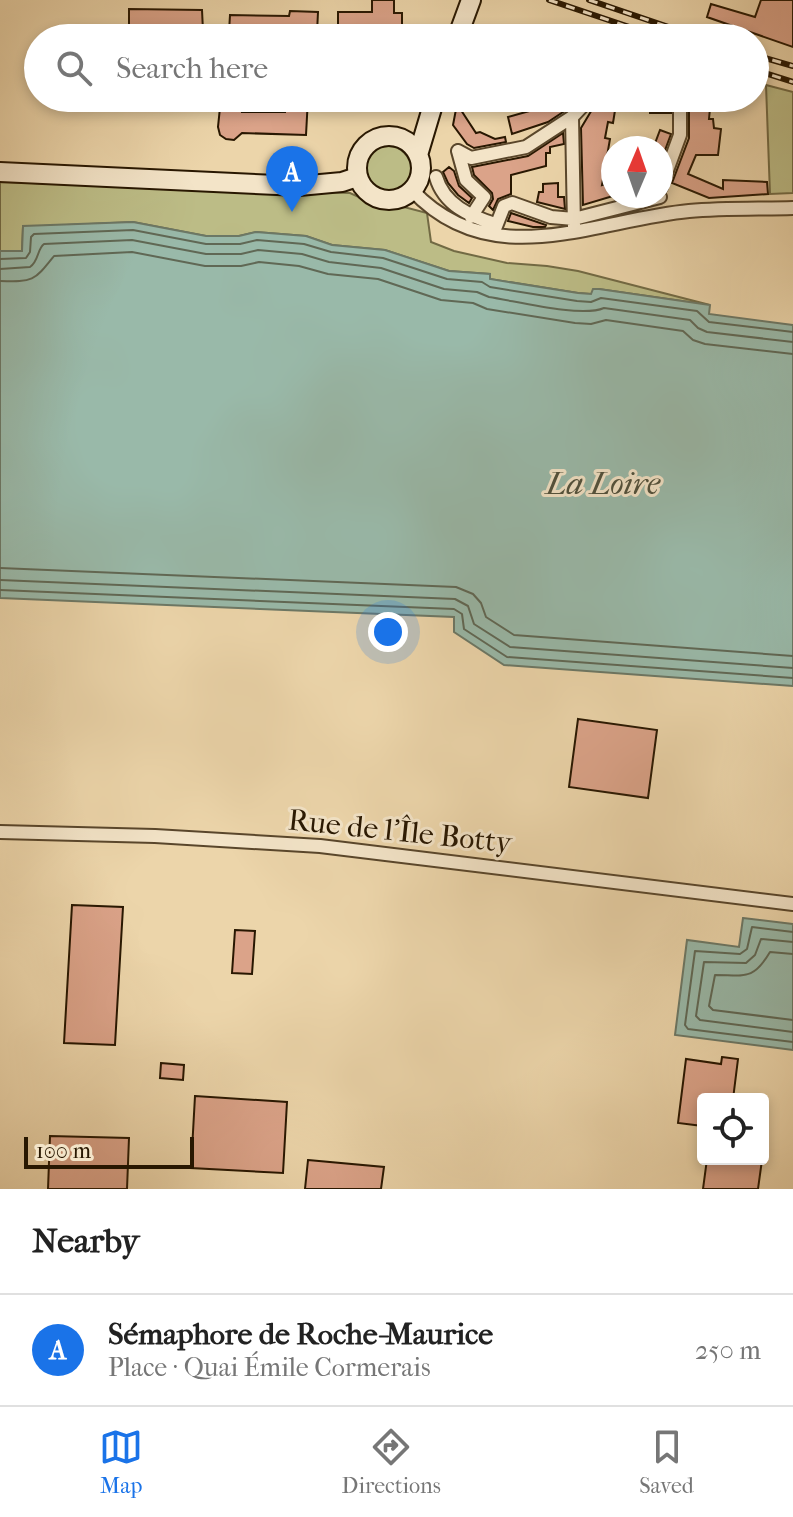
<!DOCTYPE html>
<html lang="en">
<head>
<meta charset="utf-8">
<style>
  body { margin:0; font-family:"IM FELL French Canon",serif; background:#f6f6f6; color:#222 }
  .controls { position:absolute; right:24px; bottom:24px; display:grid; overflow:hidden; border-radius:8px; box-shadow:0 4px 12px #0003 }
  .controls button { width:72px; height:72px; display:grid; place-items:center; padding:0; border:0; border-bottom:2px solid #e0e0e0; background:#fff; color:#222; font:40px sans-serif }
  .compass { position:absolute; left:601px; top:136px; width:72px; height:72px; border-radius:50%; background:#fff; box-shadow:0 4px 12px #0003; rotate:2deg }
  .scale { position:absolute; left:24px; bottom:20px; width:170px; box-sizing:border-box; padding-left:8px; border:4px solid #281701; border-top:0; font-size:22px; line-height:28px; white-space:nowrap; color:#281701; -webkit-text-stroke:6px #f3e4c8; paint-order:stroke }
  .you { position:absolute; left:388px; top:632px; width:28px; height:28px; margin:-20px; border:6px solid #fff; border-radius:50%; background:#1a73e8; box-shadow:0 0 0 12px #1a73e833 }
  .badge { display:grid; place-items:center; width:52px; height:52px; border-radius:50%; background:#1a73e8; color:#fff; font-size:26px; font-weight:700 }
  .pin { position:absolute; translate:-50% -66px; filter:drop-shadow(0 2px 4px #0008) }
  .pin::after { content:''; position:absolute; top:42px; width:28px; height:24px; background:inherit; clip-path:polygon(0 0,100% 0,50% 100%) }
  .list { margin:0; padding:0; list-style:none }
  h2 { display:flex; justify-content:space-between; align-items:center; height:104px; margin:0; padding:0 32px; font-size:34px }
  h2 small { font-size:26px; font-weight:400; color:#767676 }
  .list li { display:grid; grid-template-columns:52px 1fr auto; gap:24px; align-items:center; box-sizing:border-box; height:112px; padding:0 32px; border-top:2px solid #e0e0e0 }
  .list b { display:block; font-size:30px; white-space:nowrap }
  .list p { margin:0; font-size:26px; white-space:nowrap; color:#767676 }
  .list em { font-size:26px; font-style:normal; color:#767676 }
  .icon { flex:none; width:44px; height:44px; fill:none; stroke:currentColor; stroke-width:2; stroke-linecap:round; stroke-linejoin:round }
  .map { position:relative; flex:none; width:793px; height:1189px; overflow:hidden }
  .search { position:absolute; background:#fff; box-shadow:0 4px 12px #0003; left:24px; right:24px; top:24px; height:88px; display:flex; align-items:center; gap:20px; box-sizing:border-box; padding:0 28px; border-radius:44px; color:#767676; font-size:30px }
  .sheet { height:216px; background:#fff }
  nav { display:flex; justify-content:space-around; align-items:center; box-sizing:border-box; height:112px; border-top:2px solid #e0e0e0; background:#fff; font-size:22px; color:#767676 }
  nav a { display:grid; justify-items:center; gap:4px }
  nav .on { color:#1a73e8 }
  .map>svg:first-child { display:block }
</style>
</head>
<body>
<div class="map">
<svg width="793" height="1189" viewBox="0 0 793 1189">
  <rect width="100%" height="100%" fill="#ecd5aa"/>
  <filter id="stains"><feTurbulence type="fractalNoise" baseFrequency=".0025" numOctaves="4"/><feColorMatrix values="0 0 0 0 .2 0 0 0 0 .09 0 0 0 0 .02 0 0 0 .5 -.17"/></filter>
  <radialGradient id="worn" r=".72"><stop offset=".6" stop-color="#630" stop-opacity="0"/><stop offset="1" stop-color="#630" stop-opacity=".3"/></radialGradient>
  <!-- green -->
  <path fill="#bcbc86" stroke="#726a44" stroke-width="2" d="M766,85L793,92V193L770,194Z
    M365 169a23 23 0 1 1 46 0a23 23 0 1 1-46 0Z
    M0,182L350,193L383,208L404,207L427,213L431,242L454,251L507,263L547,266L578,271L710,305L599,289L591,294L578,293L490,279V274L449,271L385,250L332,245L306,236L256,232L239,236H206L133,222L23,227L22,252L0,251Z"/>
  <!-- water -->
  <path fill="#99b9a9" stroke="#6c7866" stroke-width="2" d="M133,222L206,236H239L256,232L306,236L332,245L385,250L449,271L490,274V279L578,293L591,294L593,289H599L710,305L709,314L793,325V686L504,665L454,632V617L0,598V251H22L23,226Z
    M743,918L793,924V1050L675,1035L687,940L739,947Z"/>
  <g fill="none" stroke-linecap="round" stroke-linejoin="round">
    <!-- shore -->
    <path stroke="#606855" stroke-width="2" d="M0,259L26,258L30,252L31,237L34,234L133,230L206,244H240L257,240L304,244L331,252L383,258L447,279L482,282L490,287L577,301L591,302L601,298L697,311L709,322L793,332
      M0,269L30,267C39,261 37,249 44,244L132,240L206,254H241L258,250L302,254L329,262L381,268L444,289L477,292L489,297C516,301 581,318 604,308L690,320L698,328L707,332L793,342
      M0,281C34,282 34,281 54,256L132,252L205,266H241L259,262L299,266L328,274L378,279L441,300L473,303L487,309L575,323L591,324L606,320L683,331L693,340L705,344L793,354
      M0,568L456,587L473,594L481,603L486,617L514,635L793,656
      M0,580L455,599L468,606L474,624L510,647L793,668
      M0,590L454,609L462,614L464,629L507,657L793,678
      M793,932L752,927L747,949L740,954L695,951L685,1025L688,1029L793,1042
      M793,942L761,939L755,955L746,963L704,962L696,1016L700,1020L793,1032
      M793,954L770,952C753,981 744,975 715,975L709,1006L713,1010L793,1020"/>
  </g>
  <!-- building -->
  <path fill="#dba389" stroke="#281701" stroke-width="2" d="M372,0H394V13H402V35L338,34V12H372Z
    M761,0H793V47L707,17L711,4L755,17Z
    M129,9L202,10L203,31L129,30Z
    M290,11L318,12L317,33L229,32L230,15L289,16Z
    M221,98H243L242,112H285V98H308L306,135L242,133L234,140L226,139L220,135L218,127Z
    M551,98H578L566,110L548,122L512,134L508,117L540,108L552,102Z
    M599,98H617L613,123L608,122L605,138L610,139L602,185L613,182V196L583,205L581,128Z
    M658,98H671V113H650V102H658Z
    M689,98H711L709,119H713L714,128L721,129L718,155H696L688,174L723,189V180L767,182L768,194L709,198L672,183L689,138Z
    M457,104L476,133L480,132L495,139L505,137L506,142L474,148L467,144L453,125Z
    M660,130L671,134L661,161V148L654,146Z
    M563,133L564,144L550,147V153H546V166L511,175V194L498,199L493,210L489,206L493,199L492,193L474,175L472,167L528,156Z
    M449,167L454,171L459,186L472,198L469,203L458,195L448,183L443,172Z
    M558,183V197H564L565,209L537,202L539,192H543V184Z
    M511,213L546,225L545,227H533L508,221Z
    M578,719L657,730L648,798L569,787Z
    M72,905L123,907L115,1045L64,1043Z
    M235,930L255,931L252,974L232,973Z
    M722,1057L738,1059L733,1099H703V1126L678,1123L686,1059L721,1064Z
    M161,1063L184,1065L183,1080L160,1078Z
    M195,1096L287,1102L283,1173L191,1168Z
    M50,1136L129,1138L127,1189H48Z
    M707,1159L762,1160L758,1189H703Z
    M308,1160L384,1167L381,1189H305Z"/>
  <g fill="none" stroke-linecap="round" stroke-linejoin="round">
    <!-- street casing -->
    <g stroke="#59462b" stroke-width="16">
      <path id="street" d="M458,151L471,158L526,147L572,117
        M458,151L466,180L484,197L471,217
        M436,177C444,205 470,216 495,224
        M661,187L680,135V98
        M412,190C491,275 594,220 689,211C724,208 759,209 793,208
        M574,227L572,117L590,98
        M493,234L504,206L512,203L551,217L574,219L660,197
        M0,832L155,836L320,846L793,904"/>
    </g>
    <!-- secondary casing -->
    <g stroke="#281701" stroke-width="22">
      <path id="secondary" d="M457,38L471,0
        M357 168a32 32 0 1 1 64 0a32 32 0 1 1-64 0Z
        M418,155L435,98
        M0,172L299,186L342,182L357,177"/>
    </g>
    <!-- street -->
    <use href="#street" stroke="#f3e4c8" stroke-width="12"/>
    <!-- secondary -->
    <use href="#secondary" stroke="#f3e4c8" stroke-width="18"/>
    <!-- rail casing -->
    <g stroke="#281701" stroke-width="6">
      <path id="rail" d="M549,0L662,38
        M589,0L701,38
        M651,28L682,38
        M755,55L793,66
        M755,70L793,82"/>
    </g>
    <!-- rail -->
    <use href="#rail" stroke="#f3e4c8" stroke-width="3" stroke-dasharray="9" stroke-linecap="butt"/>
  </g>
  <g text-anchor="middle" stroke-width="6" stroke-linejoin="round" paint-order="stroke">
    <!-- street labels -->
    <g font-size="30" fill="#281701" stroke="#f3e4c8">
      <text transform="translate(400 831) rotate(6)" y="10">Rue de l'Île Botty</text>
    </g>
    <!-- water labels -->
    <g font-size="32" font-style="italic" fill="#50503c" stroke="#f3e4c8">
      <text x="603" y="494">La Loire</text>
    </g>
  </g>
  <rect width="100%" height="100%" filter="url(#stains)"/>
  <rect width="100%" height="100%" fill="url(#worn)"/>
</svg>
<div class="controls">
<button><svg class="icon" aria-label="locate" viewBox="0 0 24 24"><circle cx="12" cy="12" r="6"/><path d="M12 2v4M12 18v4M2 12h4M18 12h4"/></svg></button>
</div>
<svg class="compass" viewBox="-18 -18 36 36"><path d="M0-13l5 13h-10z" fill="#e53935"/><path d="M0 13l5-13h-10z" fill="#767676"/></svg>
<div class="scale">100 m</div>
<div class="you"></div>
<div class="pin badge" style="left:292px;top:212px">A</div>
<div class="search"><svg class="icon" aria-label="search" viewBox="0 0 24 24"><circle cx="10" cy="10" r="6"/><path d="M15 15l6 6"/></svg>Search here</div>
</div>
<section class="sheet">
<h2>Nearby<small></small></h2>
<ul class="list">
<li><span class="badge">A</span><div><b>Sémaphore de Roche-Maurice</b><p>Place · Quai Émile Cormerais</p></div><em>250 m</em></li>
</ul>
</section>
<nav>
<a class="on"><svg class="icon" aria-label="map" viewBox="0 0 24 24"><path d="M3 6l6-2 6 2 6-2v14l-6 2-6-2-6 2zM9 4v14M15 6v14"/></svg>Map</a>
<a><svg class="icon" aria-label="directions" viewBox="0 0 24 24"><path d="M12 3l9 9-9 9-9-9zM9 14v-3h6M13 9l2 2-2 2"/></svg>Directions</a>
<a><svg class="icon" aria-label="saved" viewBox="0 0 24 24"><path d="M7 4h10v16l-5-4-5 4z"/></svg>Saved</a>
</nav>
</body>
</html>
